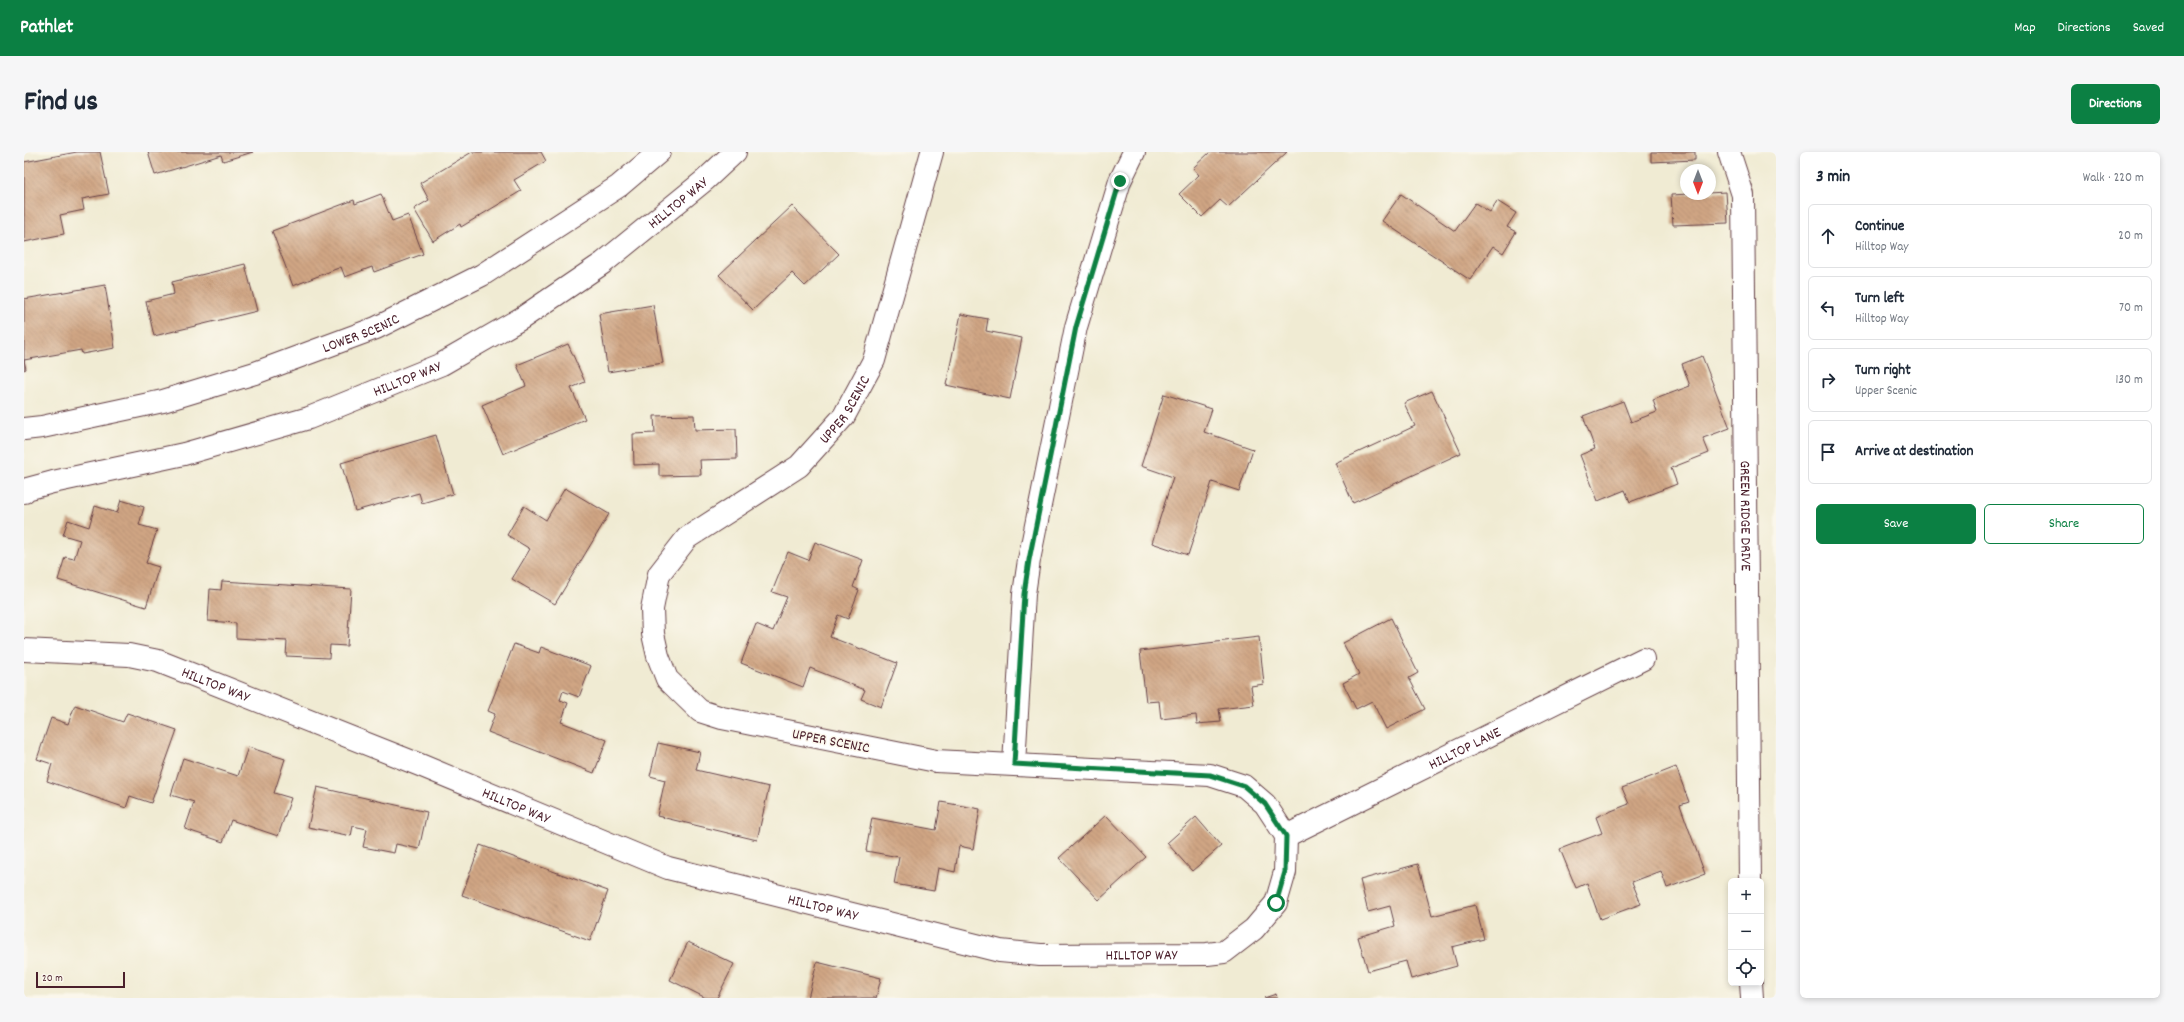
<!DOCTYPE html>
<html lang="en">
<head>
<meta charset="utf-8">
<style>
  body { margin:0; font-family:Dekko,sans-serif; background:#f6f6f7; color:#1f2937 }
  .controls { position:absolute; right:12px; bottom:12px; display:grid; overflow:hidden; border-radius:6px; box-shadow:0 2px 6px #0003 }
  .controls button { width:36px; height:36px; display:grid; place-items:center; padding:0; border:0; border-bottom:1px solid #e0e1e3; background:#fff; color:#1f2937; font:20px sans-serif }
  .compass { position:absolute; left:1656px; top:12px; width:36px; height:36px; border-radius:50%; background:#fff; box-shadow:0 2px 6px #0003; rotate:180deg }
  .scale { position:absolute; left:12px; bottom:10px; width:89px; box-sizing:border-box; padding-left:4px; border:2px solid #4a1f2b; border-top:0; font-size:11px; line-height:14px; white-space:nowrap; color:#4a1f2b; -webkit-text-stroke:3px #fbf7ec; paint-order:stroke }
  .stop { position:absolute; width:12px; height:12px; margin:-9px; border:3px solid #0b8043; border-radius:50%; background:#fff }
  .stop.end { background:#0b8043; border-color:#fff; box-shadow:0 1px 4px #0008 }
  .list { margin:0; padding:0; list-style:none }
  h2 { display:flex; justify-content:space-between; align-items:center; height:52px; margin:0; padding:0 16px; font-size:17px }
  h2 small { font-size:13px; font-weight:400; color:#747a83 }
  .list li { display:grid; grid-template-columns:26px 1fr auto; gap:12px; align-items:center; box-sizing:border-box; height:64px; margin:0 8px 8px; padding:0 8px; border:1px solid #e0e1e3; border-radius:6px }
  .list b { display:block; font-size:15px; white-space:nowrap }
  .list p { margin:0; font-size:13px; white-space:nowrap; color:#747a83 }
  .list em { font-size:13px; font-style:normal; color:#747a83 }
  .actions { display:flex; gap:8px; padding:12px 16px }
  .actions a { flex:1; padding:9px 0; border:1px solid #0b8043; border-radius:6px; text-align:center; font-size:14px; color:#0b8043 }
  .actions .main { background:#0b8043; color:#fff }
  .icon { flex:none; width:22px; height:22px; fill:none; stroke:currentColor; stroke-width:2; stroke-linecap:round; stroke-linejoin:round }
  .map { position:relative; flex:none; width:1752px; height:846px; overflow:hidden; border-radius:6px }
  header { display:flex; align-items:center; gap:24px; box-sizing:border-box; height:56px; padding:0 20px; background:#0b8043; color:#fff }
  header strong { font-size:19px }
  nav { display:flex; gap:22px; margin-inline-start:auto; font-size:14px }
  .intro { display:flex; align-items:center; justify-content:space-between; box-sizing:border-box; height:96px; padding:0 24px }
  h1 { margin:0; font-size:28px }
  .button { padding:10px 18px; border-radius:6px; background:#0b8043; color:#fff; font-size:14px; font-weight:700 }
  main { display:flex; gap:24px; padding:0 24px }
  aside { flex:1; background:#fff; border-radius:6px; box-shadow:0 2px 6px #0003 }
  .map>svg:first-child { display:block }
</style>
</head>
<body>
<header>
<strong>Pathlet</strong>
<nav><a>Map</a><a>Directions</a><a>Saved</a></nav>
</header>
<div class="intro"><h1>Find us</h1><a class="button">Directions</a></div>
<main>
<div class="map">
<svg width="1752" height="846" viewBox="0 0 1752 846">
  <defs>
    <pattern id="building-back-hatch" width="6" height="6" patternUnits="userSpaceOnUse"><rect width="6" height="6" fill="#d0a684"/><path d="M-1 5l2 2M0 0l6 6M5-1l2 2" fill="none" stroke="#ab876c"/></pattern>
  </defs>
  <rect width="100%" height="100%" fill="#fbf7ec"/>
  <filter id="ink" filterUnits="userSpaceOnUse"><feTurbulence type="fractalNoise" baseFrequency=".025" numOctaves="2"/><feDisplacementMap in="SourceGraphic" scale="8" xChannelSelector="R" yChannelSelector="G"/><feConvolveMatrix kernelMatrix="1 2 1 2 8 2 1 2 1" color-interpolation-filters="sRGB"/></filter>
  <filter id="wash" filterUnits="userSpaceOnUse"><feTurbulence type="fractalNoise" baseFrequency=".012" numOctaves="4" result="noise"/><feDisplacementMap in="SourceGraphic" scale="16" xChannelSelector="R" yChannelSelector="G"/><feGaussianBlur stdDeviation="0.9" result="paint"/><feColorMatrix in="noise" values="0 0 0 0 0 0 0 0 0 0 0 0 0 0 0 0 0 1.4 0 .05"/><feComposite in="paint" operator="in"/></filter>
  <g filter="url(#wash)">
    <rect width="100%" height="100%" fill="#f0ebd3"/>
    <g id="blocks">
      <!-- building -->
      <path fill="url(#building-back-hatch)" d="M53,0H76L85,42L58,47L60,58L36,63L40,82L0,90V10Z
        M124,0H229L199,9L197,3L131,23Z
        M448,0H517L522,9L490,28L497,39L437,75L436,72L409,89L390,57L405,48L396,31Z
        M1186,0H1263L1204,55L1196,48L1178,65L1155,42L1175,23L1169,16Z
        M1627,0H1671V8L1627,10Z
        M1702,40L1704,71L1649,73L1647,43Z
        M357,42L368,69L384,63L399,102L350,120L348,115L321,125L317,115L269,134L248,79L330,48L331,52Z
        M1377,42L1431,79L1451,51L1466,60L1473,49L1492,61L1483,75L1492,80L1479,101L1469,94L1446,128L1358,69Z
        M768,54L815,102L781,134L768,121L729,158L695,123Z
        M221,112L233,159L130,184L122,149L150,142L148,130Z
        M81,133L91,196L58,202L57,198L0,208V147Z
        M629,153L639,211L584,220L575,162Z
        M937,162L964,167L962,179L998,186L986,247L922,233Z
        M544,192L561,230L547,236L561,267L479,302L458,253L502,234L493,213Z
        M1678,204L1706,276L1679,286L1685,301L1647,316L1653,332L1606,350L1601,338L1574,349L1556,303L1571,297L1559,264L1599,249L1607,270L1633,260L1629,248L1666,234L1658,212Z
        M0,208L2,217L0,218Z
        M1408,239L1437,301L1329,351L1311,311L1391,274L1380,251Z
        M1140,242L1188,257L1180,280L1229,297L1215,339L1188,330L1164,403L1128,391L1149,325L1117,314Z
        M670,263L671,278L712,277L713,307L676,308L677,323L635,324V312L610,313L609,282L631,281L630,264Z
        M412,283L429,342L398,351L395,341L331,359L317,311Z
        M541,336L585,362L531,452L488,427L506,397L483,383L500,354L522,368Z
        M97,348L120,355L115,373L133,378L122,411L135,415L122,455L34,428L41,405L50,407L56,388L39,383L44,368L65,375L71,354L93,361Z
        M791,390L839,408L829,435L835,438L824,467L814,463L806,485L873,511L857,555L837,547L841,538L786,516L779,535L717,511L732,472L749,479L763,445L748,440L764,400L784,408Z
        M198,429L327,437L323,494L306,493L305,506L262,504L263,489L212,486V471L184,469L186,437L197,438Z
        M1367,466L1394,521L1385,526L1401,557L1362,577L1348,549L1332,557L1319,531L1335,522L1319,491Z
        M1235,485L1240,532L1227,534L1230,553L1195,557L1197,570L1173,572L1172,563L1137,567L1135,549L1122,550L1116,499Z
        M490,492L515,501L517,495L567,514L555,545L539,539L536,548L544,551L537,570L583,588L570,621L464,580L471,562L464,559Z
        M51,553L99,570L103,561L153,578L127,651L106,644L102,656L23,629L28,612L13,607L27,566L44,572Z
        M634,591L676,600L672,618L745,635L733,688L633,664L641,628L626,624Z
        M224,595L261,607L250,641L267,646L254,684L207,668L199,690L161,677L170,650L147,643L159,606L214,624Z
        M1652,615L1665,650L1656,653L1681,722L1643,736L1637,719L1608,730L1617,752L1576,767L1563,731L1552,736L1536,697L1578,681L1572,665L1605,652L1598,636Z
        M293,635L403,660L395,697L372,692L370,701L339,695L343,677L329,674L327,684L284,675Z
        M917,650L956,657L949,697L935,694L931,720L914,716L910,739L870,732L875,705L842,699L848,666L912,678Z
        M1082,663L1122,705L1075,748L1035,706Z
        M1172,665L1197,694L1168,719L1143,691Z
        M456,693L584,739L566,789L438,743Z
        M1394,712L1408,764L1451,753L1460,787L1428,795L1433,814L1387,827L1382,809L1344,819L1334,785L1371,774L1366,754L1344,760L1336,728Z
        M664,790L710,812L693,846H682L646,828Z
        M793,810L857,826L852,846H784Z
        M1252,842L1253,846H1240Z"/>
    </g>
  </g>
  <g filter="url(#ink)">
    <use href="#blocks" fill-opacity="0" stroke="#633e44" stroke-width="1"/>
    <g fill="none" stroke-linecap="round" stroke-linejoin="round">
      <!-- minor casing -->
      <g stroke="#633e44" stroke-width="24">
        <g id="minor">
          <path id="s1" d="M1705,0L1719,43L1726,729"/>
          <path id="s2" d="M0,277L18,275L139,249L231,221L352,176L458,123L595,34L635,0"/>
          <path id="s3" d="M0,340L3,337L29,330L160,302L285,266L418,212L498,166L579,111L681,28L711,0"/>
          <path id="s4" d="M0,498L105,503L134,509L396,613L644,716L976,799L1016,803L1183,802L1200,800L1230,777L1252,751L1261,720L1262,684L1241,652L1220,634L1186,623L912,609L698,566L676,559L643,527L634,504L629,482L628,457L635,422L663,386L775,314L820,264L850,208L908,0"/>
          <path d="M990,612L1000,442L1005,408L1052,175L1096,29L1110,0"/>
          <path id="s5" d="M1262,684L1619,507"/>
          <path d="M1727,831L1728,846"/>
        </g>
      </g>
      <!-- minor -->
      <use href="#minor" stroke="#fff" stroke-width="22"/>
    </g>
  </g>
  <g fill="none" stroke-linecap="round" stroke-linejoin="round" filter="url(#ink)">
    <!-- route -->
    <path stroke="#0b8043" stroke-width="5" d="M1096,29L1052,175L1005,408L1000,442L990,612L1186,623L1220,634L1241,652L1262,684L1261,720L1252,751"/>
  </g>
  <g text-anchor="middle" stroke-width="3" stroke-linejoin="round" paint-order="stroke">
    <!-- street labels -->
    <g font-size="15" fill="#4a1f2b" stroke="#fbf7ec">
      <text dy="5" stroke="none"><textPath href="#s3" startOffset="725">HILLTOP WAY</textPath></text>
      <text dy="5" stroke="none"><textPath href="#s2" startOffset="351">LOWER SCENIC</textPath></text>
      <text dy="5" stroke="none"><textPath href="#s3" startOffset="401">HILLTOP WAY</textPath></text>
      <text dy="5" stroke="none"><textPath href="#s4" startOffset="2415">UPPER SCENIC</textPath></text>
      <text dy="5" stroke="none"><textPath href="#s1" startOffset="366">GREEN RIDGE DRIVE</textPath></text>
      <text dy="5" stroke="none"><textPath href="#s4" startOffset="197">HILLTOP WAY</textPath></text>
      <text transform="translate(807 588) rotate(11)" y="5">UPPER SCENIC</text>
      <text dy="5" stroke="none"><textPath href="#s5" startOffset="199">HILLTOP LANE</textPath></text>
      <text dy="5" stroke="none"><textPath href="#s4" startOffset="521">HILLTOP WAY</textPath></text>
      <text dy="5" stroke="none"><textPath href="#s4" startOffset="845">HILLTOP WAY</textPath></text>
      <text dy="5" stroke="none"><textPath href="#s4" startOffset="1169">HILLTOP WAY</textPath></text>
    </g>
  </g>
</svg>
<div class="controls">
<button>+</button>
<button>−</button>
<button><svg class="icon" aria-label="locate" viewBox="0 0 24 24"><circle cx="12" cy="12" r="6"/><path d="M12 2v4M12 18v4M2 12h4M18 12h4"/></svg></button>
</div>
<svg class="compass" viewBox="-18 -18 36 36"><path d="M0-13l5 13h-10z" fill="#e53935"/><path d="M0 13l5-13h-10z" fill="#747a83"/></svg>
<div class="scale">20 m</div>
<div class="stop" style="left:1252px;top:751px"></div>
<div class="stop end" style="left:1096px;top:29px"></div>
</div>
<aside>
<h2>3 min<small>Walk · 220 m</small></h2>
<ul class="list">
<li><svg class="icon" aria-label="ahead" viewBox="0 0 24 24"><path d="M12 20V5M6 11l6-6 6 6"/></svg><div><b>Continue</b><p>Hilltop Way</p></div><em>20 m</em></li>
<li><svg class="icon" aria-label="left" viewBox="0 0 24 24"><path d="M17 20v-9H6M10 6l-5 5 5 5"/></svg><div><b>Turn left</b><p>Hilltop Way</p></div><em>70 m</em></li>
<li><svg class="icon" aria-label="right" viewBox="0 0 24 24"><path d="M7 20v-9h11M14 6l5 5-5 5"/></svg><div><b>Turn right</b><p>Upper Scenic</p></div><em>130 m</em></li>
<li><svg class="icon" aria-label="arrive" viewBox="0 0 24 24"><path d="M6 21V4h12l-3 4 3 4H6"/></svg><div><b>Arrive at destination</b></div></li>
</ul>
<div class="actions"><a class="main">Save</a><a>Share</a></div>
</aside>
</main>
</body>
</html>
